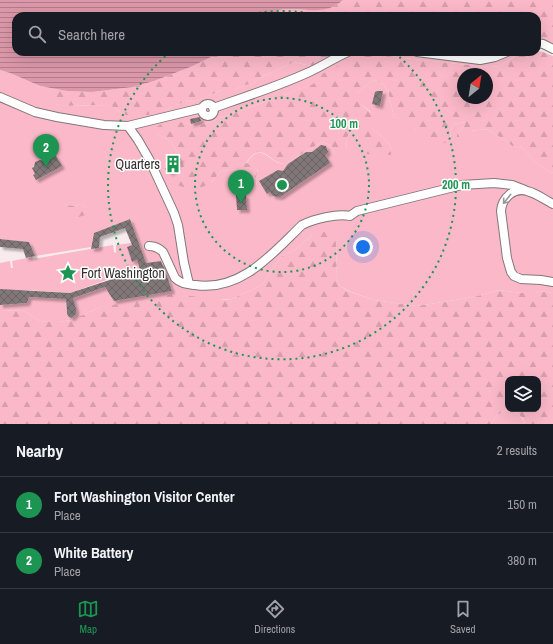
<!DOCTYPE html>
<html lang="en">
<head>
<meta charset="utf-8">
<style>
  body { margin:0; font-family:"Archivo Narrow",sans-serif; background:#20242c; color:#f1f3f6 }
  .controls { position:absolute; right:12px; bottom:12px; display:grid; overflow:hidden; border-radius:8px; box-shadow:0 4px 16px #0002 }
  .controls button { width:36px; height:36px; display:grid; place-items:center; padding:0; border:0; border-bottom:1px solid #363941; background:#171b24; color:#f1f3f6; font:20px sans-serif }
  .compass { position:absolute; left:457px; top:68px; width:36px; height:36px; border-radius:50%; background:#171b24; box-shadow:0 4px 16px #0002; rotate:30deg }
  .you { position:absolute; left:363px; top:247px; width:14px; height:14px; margin:-10px; border:3px solid #fff; border-radius:50%; background:#1a73e8; box-shadow:0 0 0 6px #1a73e833 }
  .badge { display:grid; place-items:center; width:26px; height:26px; border-radius:50%; background:#1c9552; color:#fff; font-size:13px; font-weight:700 }
  .pin { position:absolute; translate:-50% -33px; filter:drop-shadow(0 1px 2px #0008) }
  .pin::after { content:''; position:absolute; top:21px; width:14px; height:12px; background:inherit; clip-path:polygon(0 0,100% 0,50% 100%) }
  .list { margin:0; padding:0; list-style:none }
  h2 { display:flex; justify-content:space-between; align-items:center; height:52px; margin:0; padding:0 16px; font-size:17px }
  h2 small { font-size:13px; font-weight:400; color:#9ea1a6 }
  .list li { display:grid; grid-template-columns:26px 1fr auto; gap:12px; align-items:center; box-sizing:border-box; height:56px; padding:0 16px; border-top:1px solid #363941 }
  .list b { display:block; font-size:15px; white-space:nowrap }
  .list p { margin:0; font-size:13px; white-space:nowrap; color:#9ea1a6 }
  .list em { font-size:13px; font-style:normal; color:#9ea1a6 }
  .icon { flex:none; width:22px; height:22px; fill:none; stroke:currentColor; stroke-width:2; stroke-linecap:round; stroke-linejoin:round }
  .map { position:relative; flex:none; width:553px; height:424px; overflow:hidden }
  .search { position:absolute; background:#171b24; box-shadow:0 4px 16px #0002; left:12px; right:12px; top:12px; height:44px; display:flex; align-items:center; gap:10px; box-sizing:border-box; padding:0 14px; border-radius:12px; color:#9ea1a6; font-size:15px }
  .sheet { height:164px; background:#171b24 }
  nav { display:flex; justify-content:space-around; align-items:center; box-sizing:border-box; height:56px; border-top:1px solid #363941; background:#171b24; font-size:11px; color:#9ea1a6 }
  nav a { display:grid; justify-items:center; gap:2px }
  nav .on { color:#1c9552 }
  .map>svg:first-child { display:block }
</style>
</head>
<body>
<div class="map">
<svg width="553" height="424" viewBox="0 0 553 424">
  <defs>
    <pattern id="forest-firs" width="22" height="20" patternUnits="userSpaceOnUse"><rect width="22" height="20" fill="#fab8c8"/><path d="M5 1l3.5 6h-7zM16 11l3.5 6h-7z" fill="#d79eac"/></pattern>
    <pattern id="water-rules" width="6" height="5" patternUnits="userSpaceOnUse"><rect width="6" height="5" fill="#db98a9"/><path d="M0 2.5h6" fill="none" stroke="#b27c8a"/></pattern>
    <pattern id="building-cross-hatch" width="8" height="8" patternUnits="userSpaceOnUse"><rect width="8" height="8" fill="#817779"/><path d="M0 0l8 8M0 8l8-8" fill="none" stroke="#6a6264"/></pattern>
    <filter id="shadow"><feDropShadow dx="3" dy="3" stdDeviation="1" flood-color="#0004"/></filter>
  </defs>
  <rect width="100%" height="100%" fill="#f7ebee"/>
  <!-- green -->
  <path fill="#fab8c8" fill-rule="evenodd" d="M338,52H523H520L500,66L485,67L369,54L319,76L313,84L196,127L185,122L156,133L171,142L178,153L186,161L173,176L212,182L221,171L246,168L250,174L245,183L257,185L256,178L258,168L246,164C262,139 268,163 284,164L322,142L330,145L335,153L346,151L347,137L351,132L357,135L359,148L392,149L386,140L371,127L370,111L354,99L357,92L374,80L383,84L388,91L394,117L411,121L416,130L450,140L451,130L454,124L463,122L465,125L457,134L470,131L486,129L505,140L512,146L523,148L535,162L548,171L553,173V293L540,291L536,293H521L498,290L474,297L417,306L374,300L349,291L340,286L337,280L336,237L313,234L296,249L281,257L262,285L232,299L101,307L71,320L59,322H48L40,321L23,310L0,311V305L27,303L29,297L66,299C66,306 65,315 72,318C79,313 75,305 72,298L105,287L114,301L172,290L162,261L146,263L130,219L94,233L91,247L35,256L29,242L0,239V70L10,73L40,86L38,88L58,106L110,105L125,115L165,110L184,102L197,101L222,90H234L245,85L252,84L260,78L294,62L311,66L321,62L332,54ZM79,204H82L87,208L82,216C76,218 70,218 64,215L65,205L76,206Z
    M131,243L132,245L127,247L132,262L137,260L141,271L114,286L109,279L70,293L25,290L22,299L0,301V263L10,261L11,268H13L12,261L32,257L33,259L113,245L114,252L116,253V245Z
    M507,410C516,411 522,415 525,424H491L497,415Z"/>
  <!-- forest -->
  <path fill="url(#forest-firs)" fill-rule="evenodd" d="M343,0H553V46L537,40V16H268C273,13 279,10 285,9C306,8 326,15 343,0Z
    M537,51L543,52L553,56V173L548,171L535,162L523,148L512,146L505,140L486,129L470,131L457,140V134L465,125L463,122L454,124L451,130L450,140C444,145 433,146 425,142C422,141 419,138 417,137L416,130L411,122L394,117L388,91L383,84L374,80L357,92L355,99L369,111L373,119L371,127L386,140L392,149L391,155L364,154L359,148L357,135L351,132L347,137L346,151L341,156L335,153L330,145L322,142L284,164C269,163 262,139 246,163L258,168L256,178L257,189L254,194C241,188 244,184 250,174L246,168L221,171C216,177 213,182 207,185C198,190 179,189 172,181L173,176L185,161L178,153L171,142L156,133L154,129L162,123L185,122L196,127L313,84L318,76L352,59L369,54L485,67L500,66L521,52H537ZM463,74H487V98H463Z
    M221,52H338L332,54L321,62L311,66L294,62L260,78L252,84L245,85L234,90H222L197,101L184,102L165,110L148,115H125L110,105L58,106L39,92L38,88L40,86L67,91L92,92L133,87L154,81L193,66Z
    M443,52H500L478,56Z
    M79,204H82L87,208V211L85,215C78,218 71,219 64,215L63,211L65,205L76,206Z
    M322,231L336,237L337,280L340,286L348,291L374,300L417,306L474,297L498,290L521,293H536L540,291L553,293V424H525L523,418L513,410H507L497,415L491,424H0V311L23,310L40,321L48,322H59L71,320L101,307L174,294L225,300L232,299L262,285L281,257L296,249L313,234ZM508,379H538V409H508Z"/>
  <!-- water -->
  <path fill="url(#water-rules)" d="M0,0H343C326,16 306,8 285,9C279,10 273,13 268,16H16V52H221L193,66L154,81L133,87L92,92L67,91L40,86L10,73L0,70Z"/>
  <!-- building -->
  <path fill="url(#building-cross-hatch)" filter="url(#shadow)" d="M377,91H383L380,106L372,104L375,92Z
    M200,117L201,121L191,124L190,119Z
    M321,145L326,146L328,152L325,155L330,163L280,197L273,196L270,192L267,194L259,181L278,170L283,171L288,164L306,152H312Z
    M49,154H52L56,156L62,166L36,180L33,175L35,174L32,168L34,167L35,162L40,160L44,161L47,155Z
    M175,155L181,159L171,173L165,169Z
    M236,195H246L247,210H237Z
    M130,219L146,263L161,261L165,270L172,291L114,301L105,287L73,298L76,309V314L72,318L69,317L67,314L66,299L29,297L27,303L0,305V289L70,293L140,270L137,260L132,262L127,247L132,245L125,228L100,237L99,248L91,249L94,233Z
    M0,239L29,242L35,256L26,258L23,249L0,247Z"/>
  <g fill="none" stroke-linecap="round" stroke-linejoin="round">
    <!-- minor casing -->
    <g stroke="#82787a" stroke-width="10">
      <path id="minor" d="M537,43L543,44L553,49
        M417,52L480,60L495,57L507,52
        M0,97L35,112L57,117L104,125L128,126L202,108
        M202 110a6 6 0 1 1 12 0a6 6 0 1 1-12 0Z
        M213,108C245,97 276,87 307,73C321,67 334,58 348,52
        M128,126L138,140L149,159L174,213L178,225L184,263L189,284
        M553,204C545,200 536,193 527,191C514,187 502,198 501,211L507,258L511,272L514,276L521,279L541,280L553,282
        M149,246C155,246 159,248 163,252L175,278C181,284 187,284 195,285C241,292 273,253 302,225C314,219 338,213 350,216L357,211L462,185L494,183L512,185L525,190"/>
    </g>
    <!-- minor -->
    <use href="#minor" stroke="#fff" stroke-width="8"/>
  </g>
  <!-- one-way arrows -->
  <defs><path id="oneway-shaft" d="M-6 0H5M1.5-3L5.5 0L1.5 3" fill="none" stroke-width="1.6" stroke-linecap="round" stroke-linejoin="round"/></defs>
  <use stroke="#999798" href="#oneway-shaft" transform="translate(507 199) rotate(129)"/>
  <!-- distance rings -->
  <g fill="none" stroke="#1c9552" stroke-width="2" stroke-dasharray="2 4">
    <circle cx="282" cy="185" r="87"/>
    <path d="M241 16A174 174 0 0 1 323 16M395 53A174 174 0 1 1 169 53"/>
  </g>
  <!-- icons -->
  <defs>
    <g id="building-bare" transform="scale(1.38)"><path d="M-4-6H4V6H1V3H-1V6H-4ZM-2.5-4.3h1.7v1.8h-1.7ZM.8-4.3h1.7v1.8H.8ZM-2.5-1h1.7V.8h-1.7ZM.8-1h1.7V.8H.8Z" fill="#1c9552" stroke="#fff" stroke-width="2.5" paint-order="stroke"/></g>
    <g id="sight-bare" transform="scale(1.38)"><path d="M0-6L1.8-2.2L6-1.7L2.9 1.2L3.7 5.4L0 3.3L-3.7 5.4L-2.9 1.2L-6-1.7L-1.8-2.2Z" fill="#1c9552" stroke="#fff" stroke-width="2.5" paint-order="stroke"/></g>
  </defs>
  <g fill-rule="evenodd">
    <use href="#building-bare" x="173" y="164"/>
    <use href="#sight-bare" x="68" y="273"/>
  </g>
  <g text-anchor="middle" stroke-width="3" stroke-linejoin="round" paint-order="stroke">
    <!-- poi labels -->
    <g font-size="14" fill="#332f30" stroke="#fff" text-anchor="end">
      <text x="160" y="169">Quarters</text>
      <text x="81" y="278" text-anchor="start">Fort Washington</text>
    </g>
  </g>
  <circle cx="282" cy="185" r="6" fill="#1c9552" stroke="#fff" stroke-width="2"/>
  <g font-size="12" text-anchor="middle" font-weight="bold" fill="#1c9552" stroke="#fff" stroke-width="3" stroke-linejoin="round" paint-order="stroke">
    <text x="344" y="128">100 m</text>
    <text x="456" y="189">200 m</text>
  </g>
</svg>
<div class="controls">
<button><svg class="icon" aria-label="layers" viewBox="0 0 24 24"><path d="M12 4l9 5-9 5-9-5zM3 14l9 5 9-5"/></svg></button>
</div>
<svg class="compass" viewBox="-18 -18 36 36"><path d="M0-13l5 13h-10z" fill="#e53935"/><path d="M0 13l5-13h-10z" fill="#9ea1a6"/></svg>
<div class="you"></div>
<div class="pin badge" style="left:241px;top:203px">1</div>
<div class="pin badge" style="left:46px;top:167px">2</div>
<div class="search"><svg class="icon" aria-label="search" viewBox="0 0 24 24"><circle cx="10" cy="10" r="6"/><path d="M15 15l6 6"/></svg>Search here</div>
</div>
<section class="sheet">
<h2>Nearby<small>2 results</small></h2>
<ul class="list">
<li><span class="badge">1</span><div><b>Fort Washington Visitor Center</b><p>Place</p></div><em>150 m</em></li>
<li><span class="badge">2</span><div><b>White Battery</b><p>Place</p></div><em>380 m</em></li>
</ul>
</section>
<nav>
<a class="on"><svg class="icon" aria-label="map" viewBox="0 0 24 24"><path d="M3 6l6-2 6 2 6-2v14l-6 2-6-2-6 2zM9 4v14M15 6v14"/></svg>Map</a>
<a><svg class="icon" aria-label="directions" viewBox="0 0 24 24"><path d="M12 3l9 9-9 9-9-9zM9 14v-3h6M13 9l2 2-2 2"/></svg>Directions</a>
<a><svg class="icon" aria-label="saved" viewBox="0 0 24 24"><path d="M7 4h10v16l-5-4-5 4z"/></svg>Saved</a>
</nav>
</body>
</html>
